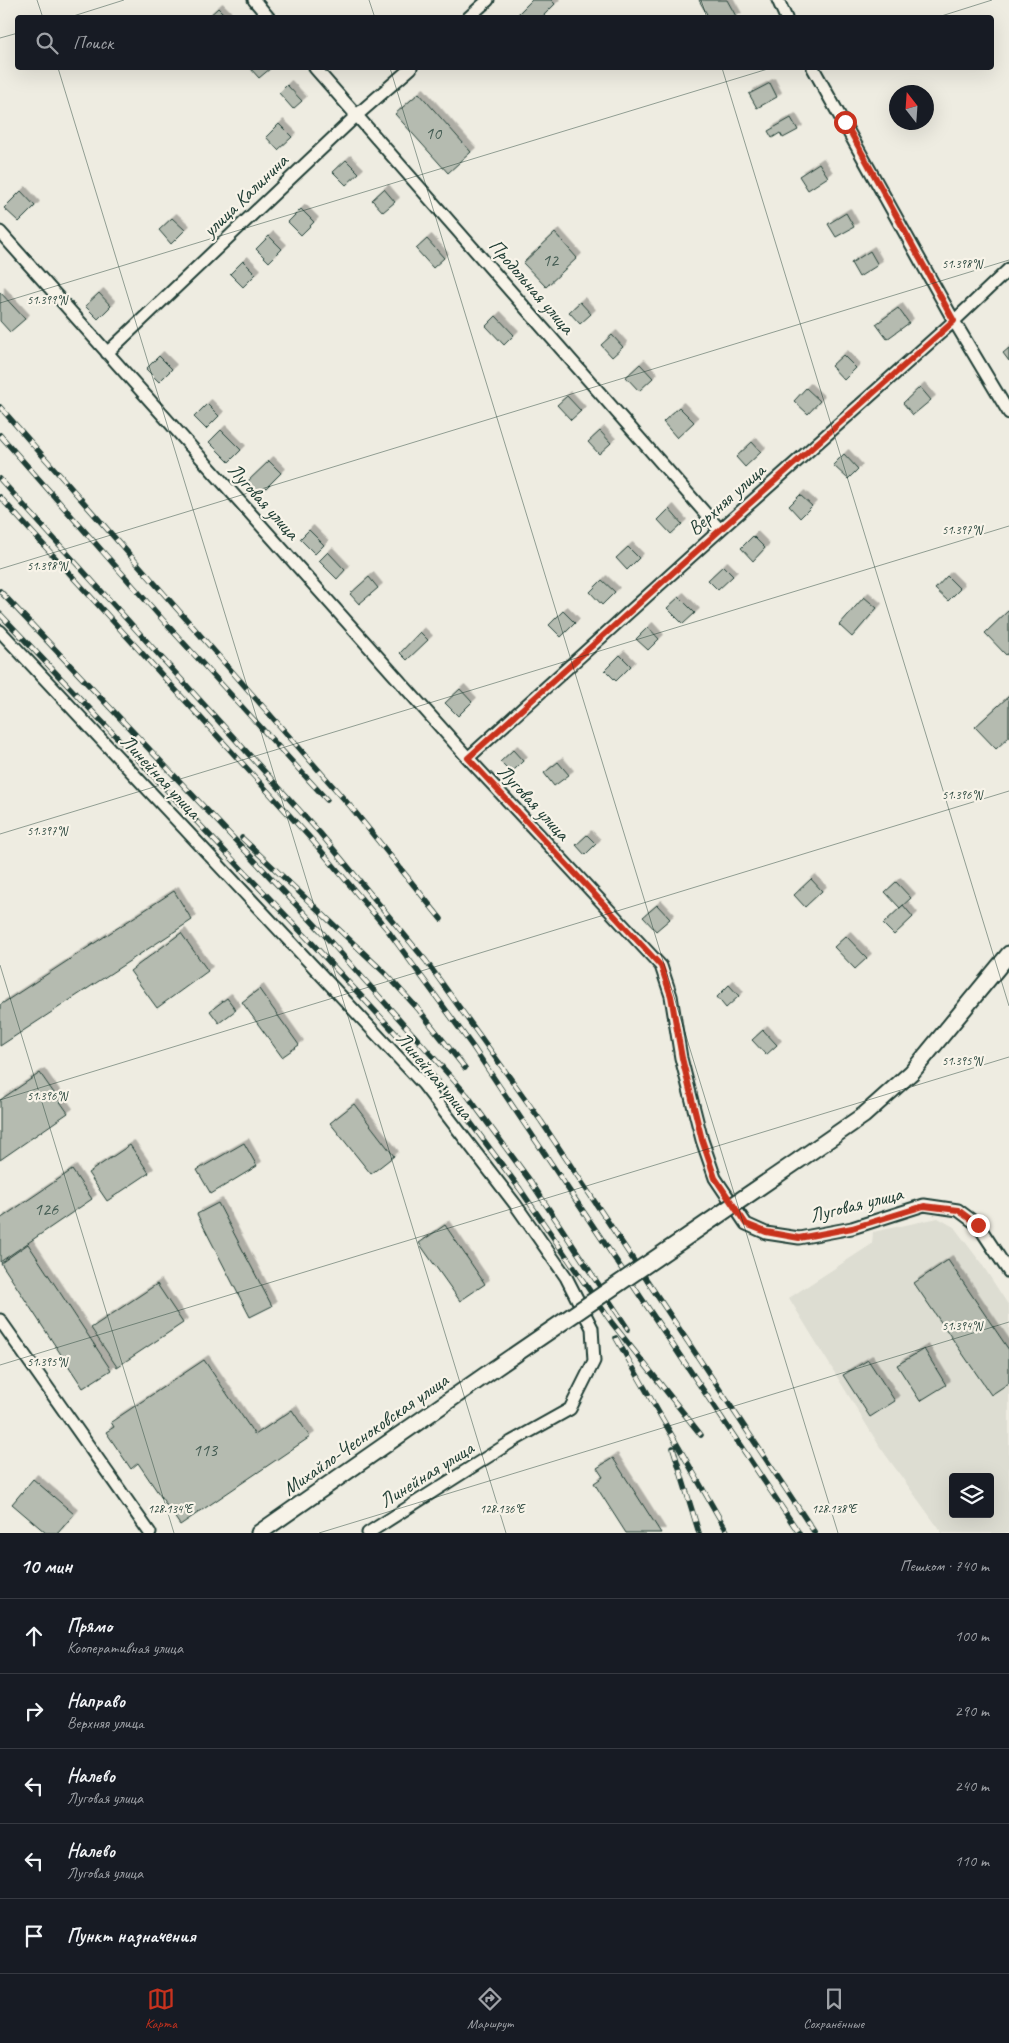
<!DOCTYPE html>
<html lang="ru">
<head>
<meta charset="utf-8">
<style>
  body { margin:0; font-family:Caveat,sans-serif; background:#20242c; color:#f1f3f6 }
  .controls { position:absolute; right:15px; bottom:15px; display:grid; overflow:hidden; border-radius:5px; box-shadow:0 5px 20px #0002 }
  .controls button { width:45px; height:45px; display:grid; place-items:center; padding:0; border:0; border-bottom:1px solid #363941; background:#171b24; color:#f1f3f6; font:25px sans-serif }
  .compass { position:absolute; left:889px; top:85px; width:45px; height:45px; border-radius:50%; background:#171b24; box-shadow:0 5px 20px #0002; rotate:343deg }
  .stop { position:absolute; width:15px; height:15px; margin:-11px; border:4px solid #c8321e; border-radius:50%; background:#fff }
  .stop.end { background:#c8321e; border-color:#fff; box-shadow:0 1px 5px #0008 }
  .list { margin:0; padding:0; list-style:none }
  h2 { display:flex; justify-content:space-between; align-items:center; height:65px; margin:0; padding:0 20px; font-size:21px }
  h2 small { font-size:16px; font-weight:400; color:#9ea1a6 }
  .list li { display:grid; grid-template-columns:32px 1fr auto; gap:15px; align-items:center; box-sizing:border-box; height:75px; padding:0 20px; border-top:1px solid #363941 }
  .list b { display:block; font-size:19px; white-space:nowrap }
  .list p { margin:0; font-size:16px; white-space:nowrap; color:#9ea1a6 }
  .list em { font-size:16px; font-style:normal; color:#9ea1a6 }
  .icon { flex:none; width:28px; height:28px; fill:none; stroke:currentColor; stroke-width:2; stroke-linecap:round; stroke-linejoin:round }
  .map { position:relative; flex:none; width:1009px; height:1533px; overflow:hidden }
  .search { position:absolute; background:#171b24; box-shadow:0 5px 20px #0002; left:15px; right:15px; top:15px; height:55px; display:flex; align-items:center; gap:12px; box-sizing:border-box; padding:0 18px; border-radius:5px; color:#9ea1a6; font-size:19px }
  .sheet { height:440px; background:#171b24 }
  nav { display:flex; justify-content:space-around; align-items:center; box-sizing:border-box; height:70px; border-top:1px solid #363941; background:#171b24; font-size:14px; color:#9ea1a6 }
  nav a { display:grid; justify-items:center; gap:2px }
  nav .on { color:#c8321e }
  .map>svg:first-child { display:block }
</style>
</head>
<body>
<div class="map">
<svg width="1009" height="1533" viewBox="0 0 1009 1533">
  <defs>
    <filter id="shadow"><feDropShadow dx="4.5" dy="-4.5" stdDeviation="0" flood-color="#0004"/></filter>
  </defs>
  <rect width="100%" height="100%" fill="#eeece1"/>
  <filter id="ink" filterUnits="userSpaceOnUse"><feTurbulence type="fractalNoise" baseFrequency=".02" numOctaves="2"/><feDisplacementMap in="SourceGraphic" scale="10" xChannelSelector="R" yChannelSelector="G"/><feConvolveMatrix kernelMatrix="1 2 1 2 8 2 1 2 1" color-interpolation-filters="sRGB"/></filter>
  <g filter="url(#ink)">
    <!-- built -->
    <path fill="#ddddd2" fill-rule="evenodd" d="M938,1218L954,1227L981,1263L1009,1306V1533H942L880,1447L789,1298L872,1244L873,1232ZM953,1477H990V1514H953Z"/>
    <!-- building -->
    <path fill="#b5bbb0" stroke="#1f3d34" filter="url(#shadow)" d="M532,0H551L555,4L541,18H514Z
      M699,0H727L737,18H709Z
      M218,8L227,17L207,18Z
      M250,68H271L259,78Z
      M770,83L777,97L757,108L749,94Z
      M287,85L302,101L293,109L279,93Z
      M419,93L471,152L448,173L395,114Z
      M791,118L798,130L783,138L780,133L772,138L768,131Z
      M279,124L292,137L278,150L266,137Z
      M346,160L359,173L346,185L333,172Z
      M819,163L828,177L808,190L799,176Z
      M384,189L395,202L383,212L372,200Z
      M21,191L35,206L19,222L4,208Z
      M301,209L314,222L301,235L288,222Z
      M846,213L854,227L836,237L828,224Z
      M172,218L185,230L171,244L159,230Z
      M555,233L577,258L546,287L523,263Z
      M269,236L282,249L269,262L256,249Z
      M427,239L444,258L433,268L416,249Z
      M870,251L878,265L859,277L851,263Z
      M243,261L256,274L243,287L230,274Z
      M0,292L25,319L10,332L0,321Z
      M99,293L111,306L98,319L85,306Z
      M580,302L591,314L580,324L569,312Z
      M898,308L909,323L887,339L876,324Z
      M496,316L514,335L504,345L486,326Z
      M612,335L623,347L612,357L601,345Z
      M1009,348V361L1003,353Z
      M843,355L856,368L844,380L831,366Z
      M159,356L172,369L159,382L146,369Z
      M640,364L653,378L639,391L626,377Z
      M920,387L931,400L913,415L903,403Z
      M806,388L820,401L808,414L794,401Z
      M567,396L581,411L571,420L557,405Z
      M207,404L219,416L206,429L194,417Z
      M679,407L694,422L677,438L663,422Z
      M221,430L241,450L229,462L209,442Z
      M600,431L611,443L599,454L588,442Z
      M752,442L761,452L745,467L736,457Z
      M844,454L858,469L848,479L833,465Z
      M269,461L281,473L259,495L247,482Z
      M800,495L812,506L800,518L789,506Z
      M669,509L682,524L671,534L658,520Z
      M309,530L324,545L315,554L300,539Z
      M753,536L765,548L753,561L741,548Z
      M628,547L639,558L627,570L616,558Z
      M328,552L345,570L337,579L319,561Z
      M723,566L733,576L718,590L708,580Z
      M947,576L960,589L948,601L935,589Z
      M369,577L378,588L359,604L350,594Z
      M602,580L615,592L602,605L590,592Z
      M679,597L695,613L683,624L667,608Z
      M864,597L877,608L852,637L839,625Z
      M1009,610V653L1006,655L985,633Z
      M563,611L575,623L561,637L549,625Z
      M648,627L659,639L648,650L636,639Z
      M420,632L428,640L407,660L400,653Z
      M620,655L631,666L616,681L605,670Z
      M460,689L472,702L458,716L445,703Z
      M1009,696V737L996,749L975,727Z
      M513,750L523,761L511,773L500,762Z
      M558,762L569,775L554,786L544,773Z
      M587,835L596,844L585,855L576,845Z
      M811,879L822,891L805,907L794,895Z
      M896,882L911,898L900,908L885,892Z
      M174,891L192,920L0,1046V1005Z
      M657,905L670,919L656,931L643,917Z
      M903,905L913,917L894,935L883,924Z
      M181,933L208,971L157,1008L130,971Z
      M846,936L867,958L855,969L834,947Z
      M729,985L739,996L726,1008L717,997Z
      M259,989L299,1045L282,1057L242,1002Z
      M227,998L236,1010L219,1023L210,1011Z
      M763,1030L777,1045L766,1055L752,1040Z
      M40,1073L68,1113L0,1160V1100Z
      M354,1104L394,1156L371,1174L330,1123Z
      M244,1143L257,1166L211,1194L197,1170Z
      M130,1145L149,1173L107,1201L88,1173Z
      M72,1170L92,1199L0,1262V1219Z
      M218,1203L272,1306L250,1317L197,1214Z
      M445,1225L485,1284L460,1301L419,1243Z
      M28,1244L111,1370L83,1388L1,1263Z
      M948,1260L1009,1350V1383L991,1395L914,1283Z
      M157,1284L183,1323L117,1367L91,1328Z
      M924,1349L946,1385L920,1401L897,1365Z
      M204,1360L255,1435L292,1410L310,1437L180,1525L138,1463L131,1469L106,1432L114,1427L111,1422Z
      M868,1360L895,1401L870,1417L843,1375Z
      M613,1458L661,1533H626L594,1483L603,1477L597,1468Z
      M33,1479L74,1514L58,1533H46L12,1504Z"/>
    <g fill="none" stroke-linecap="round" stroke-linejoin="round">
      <!-- minor casing -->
      <g stroke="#1f3d34" stroke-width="15">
        <path id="minor" d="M254,0L269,18
          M778,0L786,18
          M468,18L488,0
          M315,68L720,530
          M813,68L954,321L1009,413
          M0,232L468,758L661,966L671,996L681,1058L702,1140L715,1178L746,1224L766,1233L799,1238L852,1228L924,1205L958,1210L978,1225L1009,1272
          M107,353L357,115L411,68
          M0,631L423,1084L515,1204L566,1277L592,1328L594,1361L570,1409L511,1442L368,1533
          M468,758L720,530L954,321L1009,269
          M0,1320L150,1533"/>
      </g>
      <!-- tertiary casing -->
      <g stroke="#1f3d34" stroke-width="19">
        <path id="tertiary" d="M799,1160L864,1115L912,1072L1009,954
          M259,1533L494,1369"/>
      </g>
      <!-- minor -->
      <use href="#minor" stroke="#f7f3e8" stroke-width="11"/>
      <!-- tertiary -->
      <use href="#tertiary" stroke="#f7f3e8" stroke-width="15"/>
      <!-- rail casing -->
      <g stroke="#1f3d34" stroke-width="5.5">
        <path id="rail" d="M0,407L351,807L441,919
          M0,435L170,628L327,800
          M0,479L320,833L426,961L541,1121L815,1533
          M0,497L312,840L386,928L473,1047L799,1533
          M0,591L320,930L467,1095L531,1182L628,1329
          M0,614L309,940L400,1038L456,1103L520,1189L612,1323L701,1435
          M242,838L387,975L419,1010L465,1068
          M616,1338L728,1533
          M673,1448L699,1533"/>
      </g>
      <!-- rail -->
      <use href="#rail" stroke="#f7f3e8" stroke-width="4" stroke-dasharray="11" stroke-linecap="butt"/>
      <!-- tertiary-bridge casing -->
      <g stroke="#1f3d34" stroke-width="19" stroke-linecap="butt">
        <path id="tertiary-bridge" d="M494,1369L799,1160"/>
      </g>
      <!-- tertiary-bridge -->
      <use href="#tertiary-bridge" stroke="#f7f3e8" stroke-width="15"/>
    </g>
  </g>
  <g fill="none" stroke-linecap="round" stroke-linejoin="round" filter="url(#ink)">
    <!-- route -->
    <path stroke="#c8321e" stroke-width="6" d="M845,122L954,321L720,530L468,758L661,966L671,996L682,1058L702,1140L715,1178L746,1224L766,1232L799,1238L852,1228L924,1206L958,1210L978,1225"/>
  </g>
  <!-- ticks -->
  <path fill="none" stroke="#1f3d34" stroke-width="1" stroke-opacity="0.45" d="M37,0L43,18M369,0L375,18M701,0L707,18M67,18L124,0M935,18L992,0M0,38L18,33M58,68L506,1533M390,68L838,1533M722,68L1009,1006M0,303L771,68M0,569L1009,260M0,834L1009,526M0,965L174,1533M0,1100L1009,791M0,1365L1009,1057M319,1533L1009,1322"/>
  <g text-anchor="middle" stroke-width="4.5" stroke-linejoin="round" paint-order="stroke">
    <!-- number labels -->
    <g font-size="18" fill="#445c53">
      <text x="433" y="139">10</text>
      <text x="550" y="266">12</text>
      <text x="46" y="1215">126</text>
      <text x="205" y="1456">113</text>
    </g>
    <!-- street labels -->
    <g font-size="20" fill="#1f3d34" stroke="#f7f3e8">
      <text transform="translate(245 195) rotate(-44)" y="7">улица Калинина</text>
      <text transform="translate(532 286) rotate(49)" y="7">Продольная улица</text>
      <text transform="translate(726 499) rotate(-42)" y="7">Верхняя улица</text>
      <text transform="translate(264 501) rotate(48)" y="7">Луговая улица</text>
      <text transform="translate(161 776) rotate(47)" y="7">Линейная улица</text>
      <text transform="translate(534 802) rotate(47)" y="7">Луговая улица</text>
      <text transform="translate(435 1075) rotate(50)" y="7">Линейная улица</text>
      <text transform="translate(856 1204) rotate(-14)" y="7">Луговая улица</text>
      <text transform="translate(365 1434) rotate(-35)" y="7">Михайло-Чесноковская улица</text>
      <text transform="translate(426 1474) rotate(-32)" y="7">Линейная улица</text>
    </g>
  </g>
  <g font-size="12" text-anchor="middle" fill="#1f3d34" stroke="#f7f3e8" stroke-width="4.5" stroke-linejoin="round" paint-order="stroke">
    <text x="962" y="268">51.398°N</text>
    <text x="47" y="304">51.399°N</text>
    <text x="962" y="534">51.397°N</text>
    <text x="47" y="570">51.398°N</text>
    <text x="962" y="799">51.396°N</text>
    <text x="47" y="835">51.397°N</text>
    <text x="962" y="1065">51.395°N</text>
    <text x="47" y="1100">51.396°N</text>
    <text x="962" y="1330">51.394°N</text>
    <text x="47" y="1366">51.395°N</text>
    <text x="170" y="1513">128.134°E</text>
    <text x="502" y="1513">128.136°E</text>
    <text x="834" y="1513">128.138°E</text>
  </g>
</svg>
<div class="controls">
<button><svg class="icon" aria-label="layers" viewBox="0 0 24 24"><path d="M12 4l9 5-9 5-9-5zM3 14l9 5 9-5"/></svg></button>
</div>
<svg class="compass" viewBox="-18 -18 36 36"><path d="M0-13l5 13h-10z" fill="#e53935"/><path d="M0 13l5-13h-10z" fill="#9ea1a6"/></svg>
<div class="stop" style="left:845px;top:122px"></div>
<div class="stop end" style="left:978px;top:1225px"></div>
<div class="search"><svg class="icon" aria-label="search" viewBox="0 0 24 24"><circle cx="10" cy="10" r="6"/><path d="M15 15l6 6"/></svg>Поиск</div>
</div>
<section class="sheet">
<h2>10 мин<small>Пешком · 740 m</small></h2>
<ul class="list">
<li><svg class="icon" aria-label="ahead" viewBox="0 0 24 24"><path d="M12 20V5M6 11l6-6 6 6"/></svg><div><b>Прямо</b><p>Кооперативная улица</p></div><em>100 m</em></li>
<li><svg class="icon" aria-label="right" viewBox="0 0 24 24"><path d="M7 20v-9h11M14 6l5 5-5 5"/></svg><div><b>Направо</b><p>Верхняя улица</p></div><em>290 m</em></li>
<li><svg class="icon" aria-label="left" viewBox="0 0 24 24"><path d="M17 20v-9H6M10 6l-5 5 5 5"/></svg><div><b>Налево</b><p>Луговая улица</p></div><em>240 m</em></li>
<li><svg class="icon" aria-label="left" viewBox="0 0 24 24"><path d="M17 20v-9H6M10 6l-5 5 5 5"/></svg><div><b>Налево</b><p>Луговая улица</p></div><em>110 m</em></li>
<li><svg class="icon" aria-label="arrive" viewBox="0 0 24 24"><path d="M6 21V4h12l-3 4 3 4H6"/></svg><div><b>Пункт назначения</b></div></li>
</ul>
</section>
<nav>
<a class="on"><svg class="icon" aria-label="map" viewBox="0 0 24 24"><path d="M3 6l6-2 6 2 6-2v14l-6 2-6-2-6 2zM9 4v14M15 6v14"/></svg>Карта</a>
<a><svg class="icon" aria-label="directions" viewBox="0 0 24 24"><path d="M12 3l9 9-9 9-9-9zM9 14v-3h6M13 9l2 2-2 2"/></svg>Маршрут</a>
<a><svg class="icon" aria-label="saved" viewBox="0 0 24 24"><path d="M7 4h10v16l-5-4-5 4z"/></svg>Сохранённые</a>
</nav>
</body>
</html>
